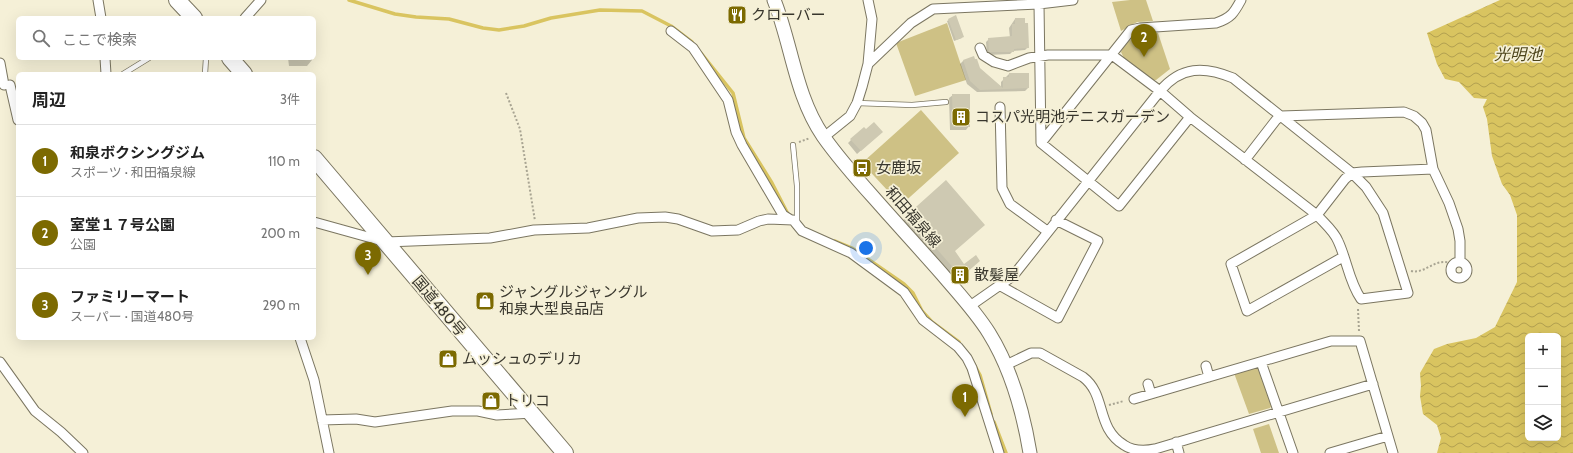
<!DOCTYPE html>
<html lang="ja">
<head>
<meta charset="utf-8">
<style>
  body { margin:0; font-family:Cabin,"Noto Sans JP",sans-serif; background:#f2f2f2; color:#222 }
  .controls { position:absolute; right:12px; bottom:12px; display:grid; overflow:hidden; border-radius:6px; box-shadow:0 4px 16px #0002 }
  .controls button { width:36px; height:36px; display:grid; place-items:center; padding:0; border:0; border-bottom:1px solid #e0e0e0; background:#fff; color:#222; font:20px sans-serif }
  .you { position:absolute; left:866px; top:248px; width:14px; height:14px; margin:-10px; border:3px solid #fff; border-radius:50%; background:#1a73e8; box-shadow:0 0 0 6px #1a73e833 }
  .badge { display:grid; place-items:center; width:26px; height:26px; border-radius:50%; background:#7c6a01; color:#fff; font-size:13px; font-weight:700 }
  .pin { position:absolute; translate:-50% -33px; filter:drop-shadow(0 1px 2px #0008) }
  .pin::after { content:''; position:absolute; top:21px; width:14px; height:12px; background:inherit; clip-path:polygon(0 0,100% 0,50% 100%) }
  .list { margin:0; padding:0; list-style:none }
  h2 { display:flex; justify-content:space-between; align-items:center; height:52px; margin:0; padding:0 16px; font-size:17px }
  h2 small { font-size:13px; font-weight:400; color:#767676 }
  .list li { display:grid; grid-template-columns:26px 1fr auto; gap:12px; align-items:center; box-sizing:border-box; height:72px; padding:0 16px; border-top:1px solid #e0e0e0 }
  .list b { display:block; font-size:15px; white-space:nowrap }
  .list p { margin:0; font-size:13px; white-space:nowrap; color:#767676 }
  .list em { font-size:13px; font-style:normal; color:#767676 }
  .icon { flex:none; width:22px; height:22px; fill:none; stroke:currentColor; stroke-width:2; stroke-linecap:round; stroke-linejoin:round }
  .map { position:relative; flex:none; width:1573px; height:453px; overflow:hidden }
  .search { position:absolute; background:#fff; box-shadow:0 4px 16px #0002; left:16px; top:16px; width:300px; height:44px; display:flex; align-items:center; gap:10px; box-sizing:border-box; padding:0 14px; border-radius:6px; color:#767676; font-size:15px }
  .panel { position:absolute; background:#fff; box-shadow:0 4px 16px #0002; left:16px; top:72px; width:300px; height:268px; border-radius:6px }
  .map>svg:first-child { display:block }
</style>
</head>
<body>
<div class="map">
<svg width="1573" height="453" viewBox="0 0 1573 453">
  <defs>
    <pattern id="water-waves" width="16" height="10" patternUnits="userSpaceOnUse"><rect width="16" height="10" fill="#d9c460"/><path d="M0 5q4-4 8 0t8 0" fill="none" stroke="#b1a050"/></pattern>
  </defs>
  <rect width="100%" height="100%" fill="#f5f0d7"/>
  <!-- park -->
  <path fill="#cec185" d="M1130,0H1146L1153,21L1137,22L1121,31L1112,2Z
    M947,23L966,80L915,96L896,43Z
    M1158,33L1170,69L1156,80H1151L1124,58L1121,52C1129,36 1141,34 1158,33Z
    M921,110L959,153L901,205L862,163Z
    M1256,366L1259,369L1272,405L1270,408L1249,414L1234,373Z
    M1269,424L1279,453H1261L1253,429Z"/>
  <!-- water -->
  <path fill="url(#water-waves)" fill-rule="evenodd" d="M1500,0H1573V453H1437L1441,438L1437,425L1423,414L1420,396L1421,386L1420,373L1434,349L1447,344L1476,338L1495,327L1517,282V215L1510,195L1502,184L1492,156L1487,119L1483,107L1487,99L1474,98L1459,82L1445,79L1437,64L1427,33ZM1528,336H1558V438H1528Z"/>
  <!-- shadow -->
  <path fill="#0003" d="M955,17L962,38L954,41L947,21Z
    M1015,19L1028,47L1025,50L1013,51L1010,54L987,55L986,42L989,39L1010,38L1009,28Z
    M973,57L980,69L1001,87V82L1009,74L1028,88L1025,91L977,92L967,84L960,64L963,61Z
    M288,58H312V60L307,66H289Z
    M953,95L969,126L966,130H950L949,98Z
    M878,135L857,154L848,143L851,140Z
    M946,182L954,252L964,266L972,267L952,285L901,222Z"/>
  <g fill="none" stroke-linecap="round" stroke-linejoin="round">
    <!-- stream -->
    <path stroke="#d9c460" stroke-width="3.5" d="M349,0L395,14L416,17L449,19L483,28L499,30L524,26L551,18L600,10L642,11L671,26L692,42
      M701,53L733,93L744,138L772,183L789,216
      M835,241L852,248L904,284L913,293L922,311L932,322L959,342
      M970,357L980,375L991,414
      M994,422L1006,453"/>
  </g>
  <!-- building -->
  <path fill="#cec9b2" d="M956,15L964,37L956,40L948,19Z
    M1015,18H1025V23H1028L1029,48L1014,49V52H989L988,38L1012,36V24H1015Z
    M974,56L975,59H977L980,68L1003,88V77H1009V73H1029V88L980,90L970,81L963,60Z
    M952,94H970V127H953Z
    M874,122L883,132L861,151L850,139L864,127L866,129Z
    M946,180L985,225L955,251L964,264L976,255L980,261L959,279L954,272L956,271L907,215Z"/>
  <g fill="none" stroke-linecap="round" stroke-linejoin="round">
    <!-- lane casing -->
    <g stroke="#7b7661" stroke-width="6">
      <path id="lane" d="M123,74L149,58
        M205,74L206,58
        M857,103L912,105L946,102
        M793,145L797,186V224"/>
    </g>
    <!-- street casing -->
    <g stroke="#7b7661" stroke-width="11">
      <path id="street" d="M98,0L101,18
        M868,0L872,19L868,64
        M1039,4L1041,143L1131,30L1140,28L1216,23C1231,18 1234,13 1241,0
        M245,18L261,0
        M671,31L693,48L728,100L736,132L742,145L783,215L791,220
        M105,58L106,74
        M0,63L4,85
        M10,85L18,120
        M1000,107L1002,188L1010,204L1047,231
        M824,137L850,116L857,103L862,87L868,64L911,23L933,9L1039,4L1073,0
        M1041,143L1119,206L1190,117
        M1245,160L1276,120L1281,116L1404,112L1414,116L1422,123L1426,130L1433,169L1449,203L1458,229L1460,241V262
        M314,222L386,242L490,238L534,230L588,228L638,218L665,217L678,219L712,231L738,230L759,221L768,219L793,220L802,231L851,253L904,292L923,320L958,347L967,358L972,368L999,453
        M1343,257L1247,311L1231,264L1317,215L1345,179L1352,173L1362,172L1433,169
        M1451 270a8 8 0 1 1 16 0a8 8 0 1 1-16 0Z
        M999,285L1058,318L1098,241L1056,220
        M970,306L1013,276L1160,91C1181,66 1204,66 1233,78L1352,173L1366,187L1383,213L1408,293L1361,299C1349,282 1347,260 1338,241C1334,231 1324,223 1317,215L1190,117L1160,91L1112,55H1048L1029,58L1008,66L994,62L983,55L980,48
        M300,338L314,380L329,453
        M0,362L35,411L61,432L83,453
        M1261,362L1293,453
        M1006,365L1031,353H1040L1083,377C1107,395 1095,427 1124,445C1133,451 1145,451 1155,449L1373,384
        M1206,366L1209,377
        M1148,384L1151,394
        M1134,399L1331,341H1360L1393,453
        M322,420L356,419L375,422L452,411H478L497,415L532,413
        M1176,442L1179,453
        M1330,453L1388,436"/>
    </g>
    <!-- secondary casing -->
    <g stroke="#7b7661" stroke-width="15">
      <path id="secondary" d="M774,0C792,45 795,95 823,136C839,159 857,179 875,199C897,224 920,249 942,274C958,293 976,312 989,333C1012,370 1023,411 1030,453"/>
    </g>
    <!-- highway casing -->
    <g stroke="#7b7661" stroke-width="18">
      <path id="highway" d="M177,0L194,18
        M230,58L244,74
        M314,158L565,453"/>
    </g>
    <!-- path -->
    <path stroke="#a8a492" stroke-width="2" stroke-dasharray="2 2" stroke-linecap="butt" d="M506,93L520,129L535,221
      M799,142L810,138
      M1411,271C1426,274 1434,258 1450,263
      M1358,309L1359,331
      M1109,405L1124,401"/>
    <!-- lane -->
    <use href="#lane" stroke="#fff" stroke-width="4.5"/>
    <!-- street -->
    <use href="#street" stroke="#fff" stroke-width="9"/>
    <!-- secondary -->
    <use href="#secondary" stroke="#fff" stroke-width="13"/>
    <!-- highway -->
    <use href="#highway" stroke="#fff" stroke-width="16"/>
  </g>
  <!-- icons -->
  <defs>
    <g id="restaurant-square" transform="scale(1)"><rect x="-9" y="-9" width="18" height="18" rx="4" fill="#7c6a01" stroke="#f5f0d7"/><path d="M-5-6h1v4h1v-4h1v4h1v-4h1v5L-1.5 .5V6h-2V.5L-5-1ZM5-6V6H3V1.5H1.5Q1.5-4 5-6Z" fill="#fff"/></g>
    <g id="building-square" transform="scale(1)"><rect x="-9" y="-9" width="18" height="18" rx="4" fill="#7c6a01" stroke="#f5f0d7"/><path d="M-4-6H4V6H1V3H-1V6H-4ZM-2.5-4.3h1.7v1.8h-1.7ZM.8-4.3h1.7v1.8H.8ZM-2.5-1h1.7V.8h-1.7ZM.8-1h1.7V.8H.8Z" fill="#fff"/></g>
    <g id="bus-square" transform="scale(1)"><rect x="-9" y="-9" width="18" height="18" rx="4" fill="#7c6a01" stroke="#f5f0d7"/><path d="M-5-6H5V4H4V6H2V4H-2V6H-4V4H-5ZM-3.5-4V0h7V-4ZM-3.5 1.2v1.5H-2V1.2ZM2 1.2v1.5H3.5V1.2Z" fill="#fff"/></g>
    <g id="shop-square" transform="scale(1)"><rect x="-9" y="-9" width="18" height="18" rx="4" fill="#7c6a01" stroke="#f5f0d7"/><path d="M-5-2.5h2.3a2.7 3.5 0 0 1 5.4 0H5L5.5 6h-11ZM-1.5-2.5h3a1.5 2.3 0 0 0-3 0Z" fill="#fff"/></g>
  </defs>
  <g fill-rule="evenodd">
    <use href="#restaurant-square" x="737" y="15"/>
    <use href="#building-square" x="961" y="117"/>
    <use href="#bus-square" x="862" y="168"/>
    <use href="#building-square" x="960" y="275"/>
    <use href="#shop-square" x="485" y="301"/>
    <use href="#shop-square" x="448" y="359"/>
    <use href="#shop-square" x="491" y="401"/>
  </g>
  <g text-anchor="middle" stroke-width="3.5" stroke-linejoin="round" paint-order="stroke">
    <!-- poi labels -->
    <g font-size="15" fill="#38362d" stroke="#f5f0d7" text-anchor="start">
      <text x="751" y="20">クローバー</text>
      <text x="975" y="122">コスパ光明池テニスガーデン</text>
      <text x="876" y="173">女鹿坂</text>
      <text x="974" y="280">散髪屋</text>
      <text x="499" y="297">ジャングルジャングル<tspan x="499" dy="17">和泉大型良品店</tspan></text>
      <text x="462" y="364">ムッシュのデリカ</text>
      <text x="505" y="406">トリコ</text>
    </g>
    <!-- street labels -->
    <g font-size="15" fill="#38362d" stroke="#f5f0d7">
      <text transform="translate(913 217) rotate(49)" y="5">和田福泉線</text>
      <text transform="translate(439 306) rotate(50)" y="5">国道480号</text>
    </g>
    <!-- water labels -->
    <g font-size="16" font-style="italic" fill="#4d441a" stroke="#f5f0d7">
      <text x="1518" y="60">光明池</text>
    </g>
  </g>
</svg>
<div class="controls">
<button>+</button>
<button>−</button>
<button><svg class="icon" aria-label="layers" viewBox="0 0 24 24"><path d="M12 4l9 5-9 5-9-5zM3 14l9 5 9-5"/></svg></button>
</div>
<div class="you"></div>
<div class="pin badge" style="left:965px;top:417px">1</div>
<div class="pin badge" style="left:1144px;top:57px">2</div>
<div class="pin badge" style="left:368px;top:275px">3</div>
<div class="search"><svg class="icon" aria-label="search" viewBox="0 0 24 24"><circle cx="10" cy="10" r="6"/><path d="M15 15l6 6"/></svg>ここで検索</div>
<section class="panel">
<h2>周辺<small>3件</small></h2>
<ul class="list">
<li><span class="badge">1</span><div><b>和泉ボクシングジム</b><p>スポーツ · 和田福泉線</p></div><em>110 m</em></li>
<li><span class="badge">2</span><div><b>室堂１７号公園</b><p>公園</p></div><em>200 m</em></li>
<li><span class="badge">3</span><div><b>ファミリーマート</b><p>スーパー · 国道480号</p></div><em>290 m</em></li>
</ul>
</section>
</div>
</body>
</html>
